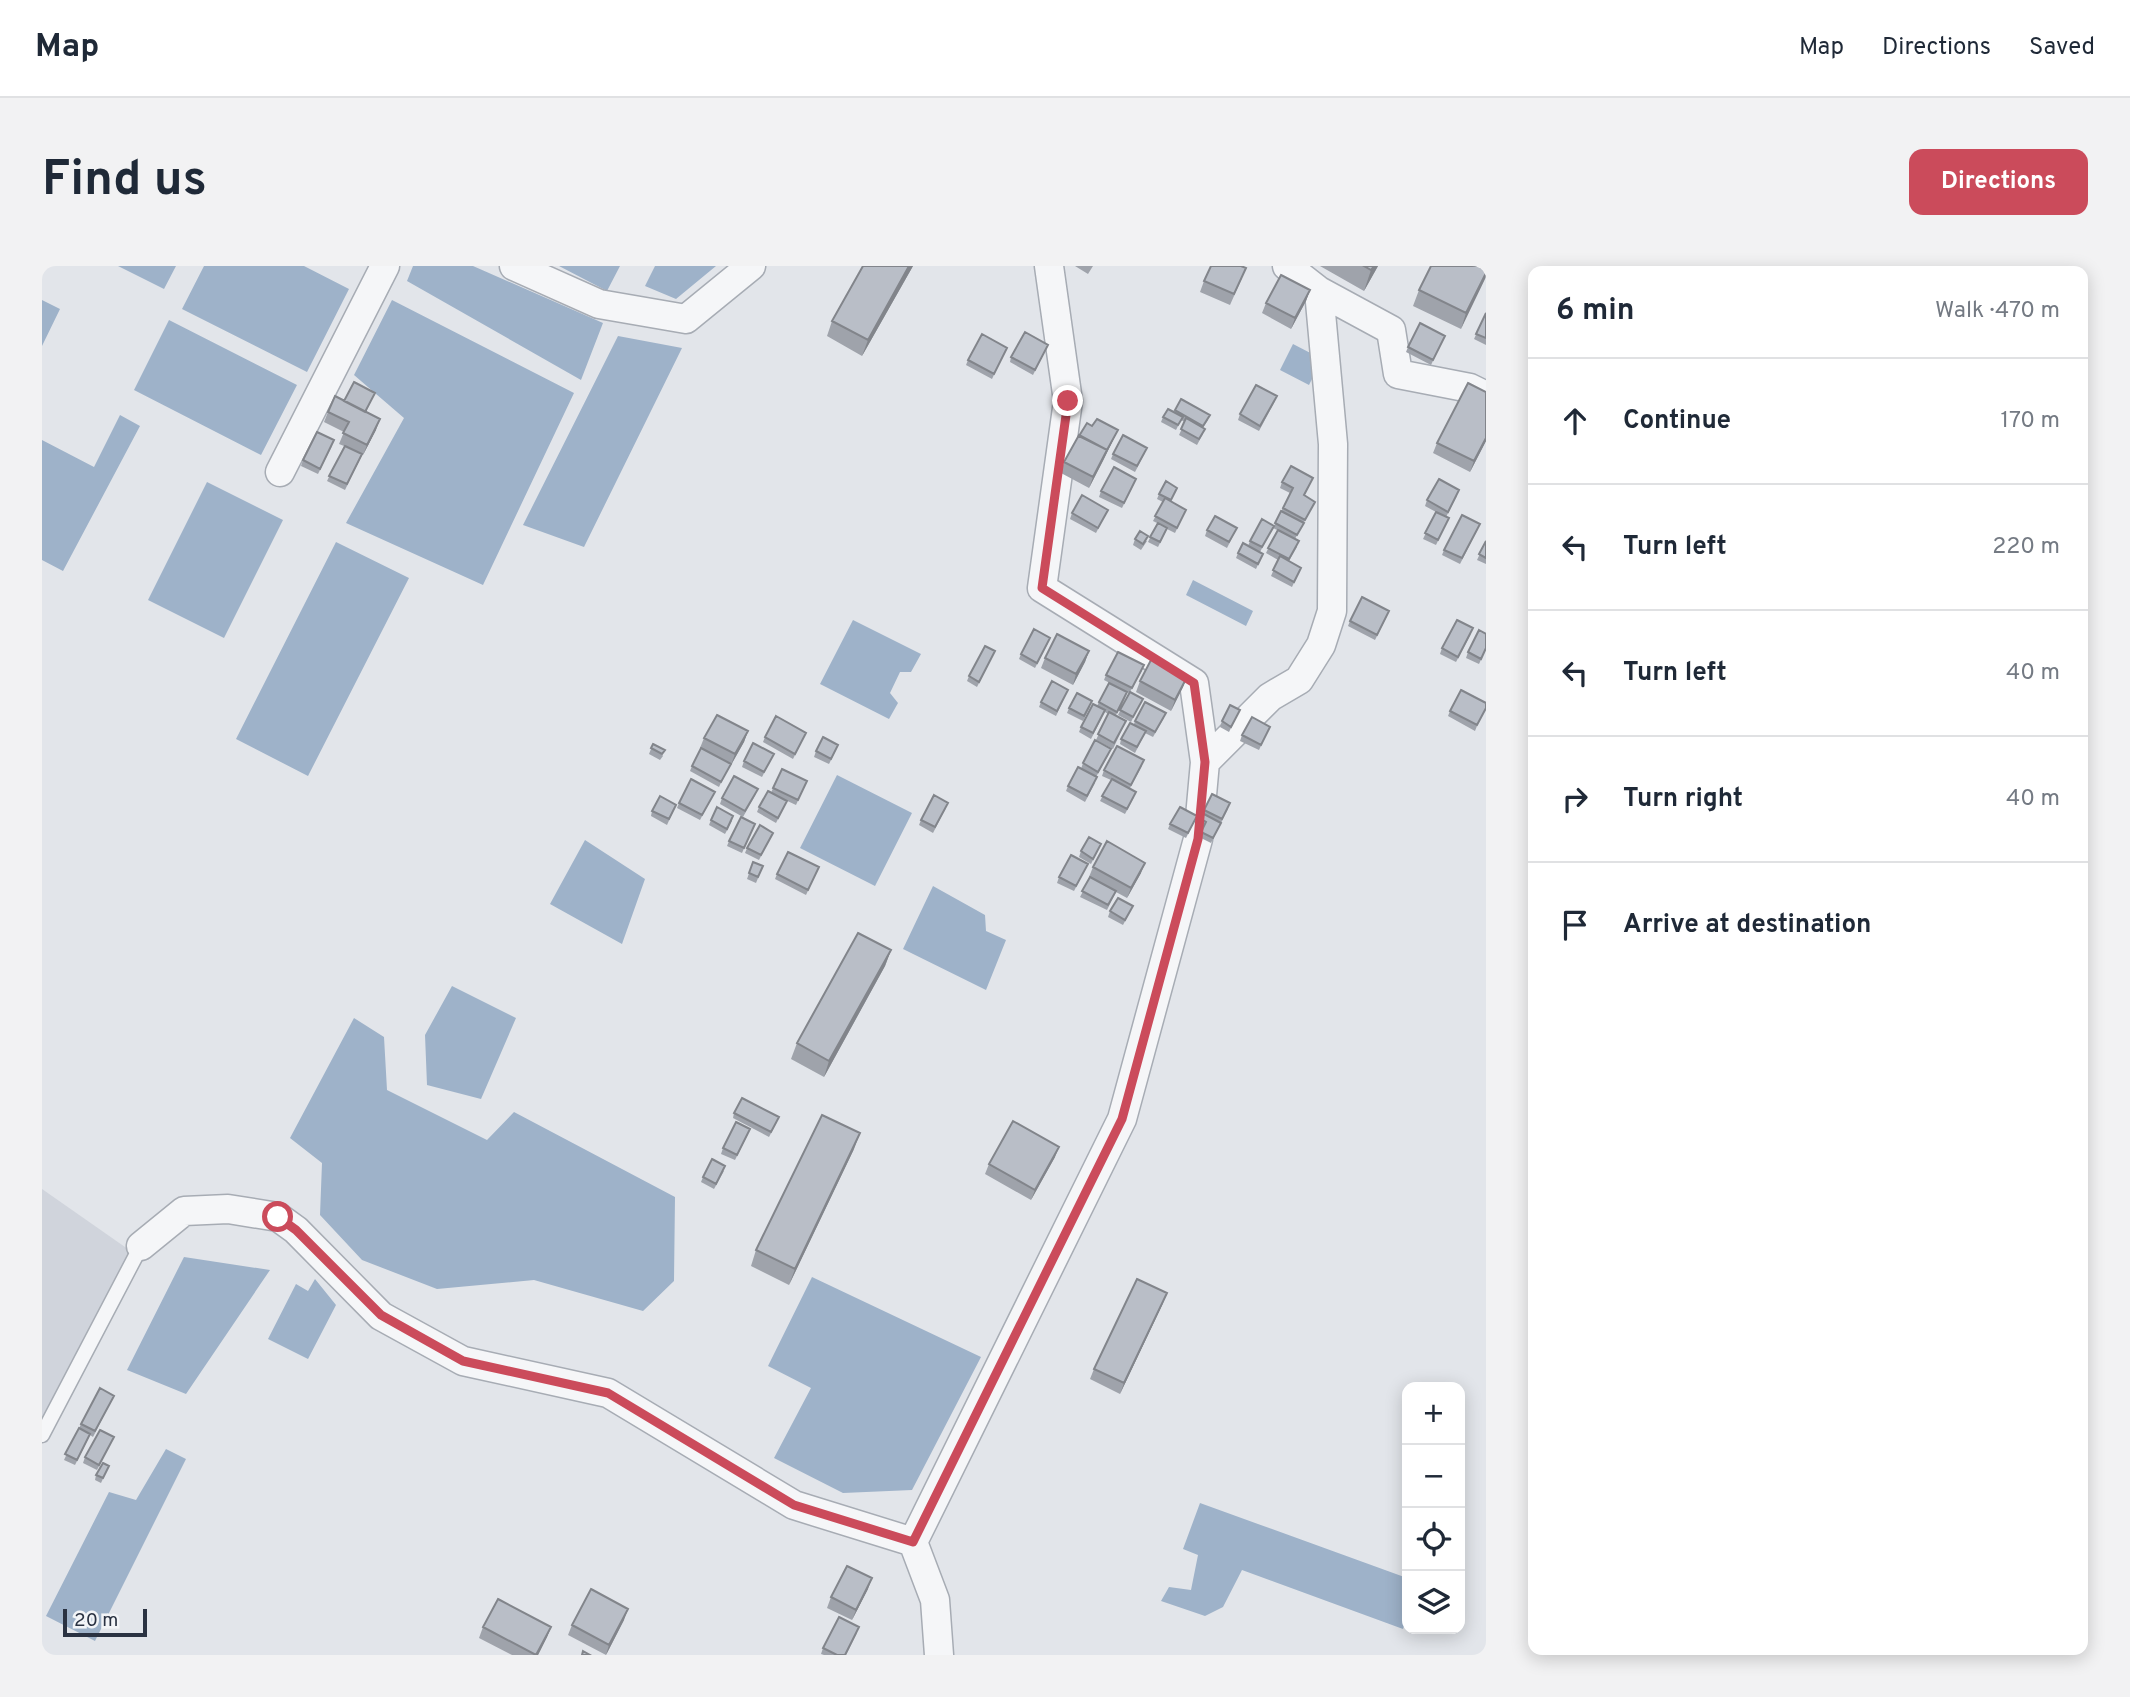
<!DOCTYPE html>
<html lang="en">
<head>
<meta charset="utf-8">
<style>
  body { margin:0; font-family:Overpass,sans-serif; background:#f2f2f3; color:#1f2937 }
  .controls { position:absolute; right:21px; bottom:21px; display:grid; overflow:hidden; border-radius:14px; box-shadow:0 4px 18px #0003 }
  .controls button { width:63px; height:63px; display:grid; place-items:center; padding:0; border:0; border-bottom:2px solid #e0e1e3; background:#fff; color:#1f2937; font:35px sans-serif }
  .scale { position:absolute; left:21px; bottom:18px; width:84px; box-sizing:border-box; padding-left:7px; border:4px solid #2a3242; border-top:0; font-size:19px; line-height:24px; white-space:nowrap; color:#2a3242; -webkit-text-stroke:5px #f2f4f7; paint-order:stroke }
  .stop { position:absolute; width:21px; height:21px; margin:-16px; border:5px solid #cb4b5b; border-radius:50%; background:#fff }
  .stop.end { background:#cb4b5b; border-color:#fff; box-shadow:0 2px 7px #0008 }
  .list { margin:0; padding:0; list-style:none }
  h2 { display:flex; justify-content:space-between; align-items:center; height:91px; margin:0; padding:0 28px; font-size:30px }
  h2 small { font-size:23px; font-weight:400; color:#747a83 }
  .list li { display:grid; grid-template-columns:46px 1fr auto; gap:21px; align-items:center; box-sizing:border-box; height:126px; padding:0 28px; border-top:2px solid #e0e1e3 }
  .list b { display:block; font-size:26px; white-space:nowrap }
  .list em { font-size:23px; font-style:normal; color:#747a83 }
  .icon { flex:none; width:38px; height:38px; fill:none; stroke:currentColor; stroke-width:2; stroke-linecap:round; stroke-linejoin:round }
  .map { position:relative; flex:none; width:1444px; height:1389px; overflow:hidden; border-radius:14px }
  header { display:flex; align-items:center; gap:42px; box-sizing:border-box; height:98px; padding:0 35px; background:#fff; border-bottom:2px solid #e0e1e3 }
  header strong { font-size:33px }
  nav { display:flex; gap:38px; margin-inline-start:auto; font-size:24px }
  .intro { display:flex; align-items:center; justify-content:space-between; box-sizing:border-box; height:168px; padding:0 42px }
  h1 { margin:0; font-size:49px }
  .button { padding:18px 32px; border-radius:14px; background:#cb4b5b; color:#fff; font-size:24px; font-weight:700 }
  main { display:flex; gap:42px; padding:0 42px }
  aside { flex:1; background:#fff; border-radius:14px; box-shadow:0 4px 18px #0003 }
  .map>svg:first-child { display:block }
</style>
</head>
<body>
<header>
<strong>Map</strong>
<nav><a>Map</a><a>Directions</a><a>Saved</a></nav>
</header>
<div class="intro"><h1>Find us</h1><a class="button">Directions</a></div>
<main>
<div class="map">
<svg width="1444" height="1389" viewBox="0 0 1444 1389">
  <rect width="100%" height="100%" fill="#e2e5ea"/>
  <!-- built -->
  <path fill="#d0d4dc" d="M0,923L93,988L0,1157Z"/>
  <!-- water -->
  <path fill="#9eb2c9" d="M76,0H134L122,23Z
    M162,0H262L307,23L265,106L140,43Z
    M371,0H431L561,57L539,114L365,15Z
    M517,0H578L565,25Z
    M613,0H674L634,33L603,20Z
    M0,34L18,43L0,80Z
    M350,34L532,127L441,319L304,257L362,152L312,109Z
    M127,54L255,119L219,189L92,124Z
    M576,70L640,82L542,281L481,259Z
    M1251,78L1280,93L1267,119L1238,104Z
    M78,149L98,160L21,305L0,294V174L52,201Z
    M165,216L241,254L182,372L106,334Z
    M294,276L367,312L266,510L194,473Z
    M1151,314L1211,345L1204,360L1144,329Z
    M811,354L879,388L869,406H858L848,427L856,437L847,453L778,418Z
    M795,509L870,547L833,620L758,582Z
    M543,574L603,613L580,678L508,638Z
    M891,620L943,649L944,665L964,674L944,724L861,683Z
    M410,720L474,752L439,833L385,819L383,769Z
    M312,752L342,771L345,824L445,874L472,846L633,931L632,1015L601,1045L492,1014L395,1023L320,994L278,949L280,897L248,872Z
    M142,991L228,1004L144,1128L85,1104Z
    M770,1011L939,1091L870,1224L801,1227L732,1192L769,1122L726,1100Z
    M273,1013L294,1039L266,1093L226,1073L254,1018L266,1025Z
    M124,1183L144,1193L53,1375L4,1350L67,1226L94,1234Z
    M1158,1237L1365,1312V1351L1361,1363L1200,1304L1181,1341L1163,1350L1119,1335L1127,1321L1149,1324L1156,1289L1141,1283Z"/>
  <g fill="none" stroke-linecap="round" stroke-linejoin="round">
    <!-- service casing -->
    <g stroke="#a7acb4" stroke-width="17">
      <path id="service" d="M0,1169L99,980"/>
    </g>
    <!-- minor casing -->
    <g stroke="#a7acb4" stroke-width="31">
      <path id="minor" d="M472,0L557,38L644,53L709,0
        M1245,0L1277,25
        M238,206L343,0
        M1163,496L1228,431L1257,414L1279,379L1290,345L1291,178L1277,25L1349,64L1356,108L1428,122L1444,130
        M99,980L142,945L186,943L236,951L254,964L339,1050L421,1095L566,1127L752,1239L871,1276
        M897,1389L893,1334L871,1276L1080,853L1156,573L1163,496L1152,417L1000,322L1026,135L1007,0"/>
    </g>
    <!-- service -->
    <use href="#service" stroke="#f5f6f8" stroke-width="14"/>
    <!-- minor -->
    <use href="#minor" stroke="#f5f6f8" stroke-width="28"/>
  </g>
  <!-- wall -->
  <path fill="#9fa3ab" d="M821,0H871L820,90L785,70L790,55Z
    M1033,0H1051L1046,8Z
    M1278,0H1336L1322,25Z
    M1444,0L1419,63L1371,40L1377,24Z
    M1200,12L1188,39L1158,26L1162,15Z
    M1268,24L1264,35L1249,63L1220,47L1224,37Z
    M1444,47V79L1432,73Z
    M1403,70L1389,99L1364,86L1366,81Z
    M1006,79L991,109L968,96L969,91Z
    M965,82L950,113L924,99L926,94Z
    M333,127L324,146L334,164L321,189H320L303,224L285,215L302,180L297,178L302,166L282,156L286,146L302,135Z
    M1139,133L1166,154L1161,162V168L1155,179L1137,169L1143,156L1139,154L1134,164L1119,156L1121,151L1132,146Z
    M1233,135L1217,165L1196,154L1198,148Z
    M1050,160L1076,164L1047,222L1019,207L1022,196L1037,170Z
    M1444,175L1428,206L1391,187L1395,177Z
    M290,180L276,208L259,200L261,194Z
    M1103,187L1093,206L1069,193L1071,188Z
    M1271,212L1262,230L1273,236L1253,273L1255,281L1247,295L1259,302L1250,321L1229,310L1236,294L1224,287L1235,264L1231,262L1218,286L1206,280L1208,275L1232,260L1248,227L1238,222L1240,216Z
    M1092,218L1080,242L1057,231L1059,225Z
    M1135,222L1129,235L1144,244L1133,267L1125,263L1116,281L1106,276L1115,257L1111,255L1121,236L1115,233L1117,228Z
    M1415,230L1404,251L1407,252L1394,279L1381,273L1394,246L1383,240L1385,234Z
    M1066,244L1054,267L1028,253L1030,247Z
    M1195,262L1185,282L1163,270L1165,264Z
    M1436,263L1418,298L1400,289L1402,284Z
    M1093,273L1105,275L1099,284L1091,279Z
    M1444,275V298L1435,294Z
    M1196,287L1221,288L1214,303L1194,292Z
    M1345,350L1333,374L1306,360L1308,355Z
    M1429,368L1414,396L1398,388L1400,382Z
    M1006,377L993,402L977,393L979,388Z
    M1444,383L1437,398L1424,392L1426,386Z
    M953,385L935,421L925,415L927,410Z
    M1047,385L1043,396L1031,419L999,402L1003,392Z
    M1100,405L1088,426L1101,433L1089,456L1076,449L1087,427L1062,414L1064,409Z
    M1145,411L1141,421L1129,445L1094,426L1098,415Z
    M1026,424L1014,450L997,441L999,436Z
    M1083,432L1074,449L1084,455L1071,483L1054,474L1066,448L1063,446L1049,473L1037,466L1039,461L1055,440L1057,436Z
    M1444,437L1433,465L1406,450L1408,445Z
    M1048,441L1041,455L1025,447L1027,442Z
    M1198,444L1187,466L1178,461L1180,455Z
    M1122,452L1111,471L1103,467L1093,487L1078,478L1079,473L1092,458L1093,455Z
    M1228,461L1217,484L1198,475L1200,469Z
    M706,465L702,476L689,499L688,498L677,521L648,505L650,500L662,484L658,482L662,472Z
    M764,467L751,493L721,476L723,471Z
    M611,478L621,490L618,494L607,488Z
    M794,484L787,498L772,491L774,485Z
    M732,488L720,511L700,501L702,495Z
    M1067,488L1054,511L1039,503L1041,497Z
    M1100,500L1088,522L1092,531L1083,548L1058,535L1069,514L1060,510L1062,504Z
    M765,515L754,539L739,532L745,535L734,557L715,546L717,541L729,527L731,522Z
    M1053,517L1043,536L1024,525L1026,520Z
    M673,526L658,554L635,542L637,537Z
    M714,528L701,551L678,538L680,532Z
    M634,539L625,559L609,550L610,545Z
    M904,542L891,567L877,559L879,554Z
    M1186,543L1169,577L1157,571L1162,561L1157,558L1162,544Z
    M1155,550L1144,572L1126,563L1128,558Z
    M669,554L690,555L683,568L667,559Z
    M713,558L700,587L685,580L687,575Z
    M731,567L717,594L703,587L705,582Z
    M1059,578L1049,598L1037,591L1039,585Z
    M711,596L721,600L714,617L705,613Z
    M1046,598L1032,625L1015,617L1017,611Z
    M777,601L764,629L733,613L735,608Z
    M1051,601L1099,607L1085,632L1074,626L1065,644L1038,631L1048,612L1047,611Z
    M1091,640L1081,659L1066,651L1068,645Z
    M849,684L843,700L782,811L749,793L755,777Z
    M692,847L735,856L727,871L691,852Z
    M706,868L693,894L679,888L681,882Z
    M812,883L747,1019L709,1000L714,984Z
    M1013,891L989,934L943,908L947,898Z
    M682,905L672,923L659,916L661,911Z
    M1121,1037L1078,1128L1048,1113L1052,1103Z
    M72,1130L51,1171L48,1169L33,1199L22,1194L39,1158Z
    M72,1171L55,1204L41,1197L43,1191Z
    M67,1200L59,1217L53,1214L54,1209Z
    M826,1323L810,1354L785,1342L789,1331Z
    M582,1354L564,1389L526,1369L530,1359Z
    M441,1361H509L505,1371L496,1389H470L437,1372Z
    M815,1367L804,1389H782L779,1388L781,1382Z"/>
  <!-- shaded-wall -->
  <path fill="#82858b" d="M867,0H871L820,90L826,74Z
    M1332,0H1336L1322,25L1329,4Z
    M1444,7V11L1419,63L1424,47Z
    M1268,24L1264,35L1249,63L1253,52Z
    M338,153L334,164L321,189L325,179Z
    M1076,164L1061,195L1047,222L1051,211Z
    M1444,172V175L1428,206L1432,195Z
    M1047,385L1043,396L1031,419L1034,408Z
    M1145,411L1141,421L1129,445L1133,434Z
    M706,465L702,476L689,499L693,488Z
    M1103,597L1099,607L1085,632L1089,622Z
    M849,684L843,700L782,811L787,795Z
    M818,867L812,883L747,1019L753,1003Z
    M1017,881L1013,891L989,934L993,924Z
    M1125,1027L1121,1037L1078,1128L1082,1117Z
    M830,1312L826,1323L810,1354L814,1344Z
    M586,1343L582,1354L564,1389L567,1379Z
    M509,1361L505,1371L496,1389H494Z"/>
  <!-- building -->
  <path fill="#b9bec7" stroke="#82858b" stroke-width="2" d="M821,0H867L826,74L790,55Z
    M1169,0H1199L1204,2L1192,28L1162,15Z
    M1322,0H1332L1329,4Z
    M1389,0H1444V7L1424,47L1377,24Z
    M1239,9L1268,24L1253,52L1224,37Z
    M1444,47V72L1434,68Z
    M1378,57L1403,70L1391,94L1366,81Z
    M983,66L1006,79L993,104L969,91Z
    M940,68L965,82L952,108L926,94Z
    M312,116L333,127L323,146L302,135Z
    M1426,117L1444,126V172L1432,195L1395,177Z
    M1214,119L1235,130L1218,160L1198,148Z
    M293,130L338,153L325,179L301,167L307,156L286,146Z
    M1139,133L1168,149L1161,160L1133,144Z
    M1126,143L1141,151L1136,159L1121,151Z
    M1144,152L1163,163L1157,173L1139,163Z
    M1055,153L1076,164L1065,184L1037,170L1045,157L1050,160Z
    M275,166L292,174L278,203L261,194Z
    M1037,169L1065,184L1051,211L1022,196Z
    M1081,169L1105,182L1095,200L1071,188Z
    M303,180L320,188L305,218L287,210Z
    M1249,200L1271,212L1262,229L1273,236L1263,254L1241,242L1251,222L1240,216Z
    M1072,201L1094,213L1082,237L1059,225Z
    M1397,213L1417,224L1406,246L1385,234Z
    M1124,215L1135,222L1129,234L1117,228Z
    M1040,229L1066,244L1056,262L1030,247Z
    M1123,232L1144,244L1135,262L1113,250Z
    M1239,245L1262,257L1255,269L1233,257Z
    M1394,246L1407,252L1396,274L1383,267Z
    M1420,249L1438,258L1420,292L1402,284Z
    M1173,250L1195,262L1187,276L1165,264Z
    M1220,253L1232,260L1220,281L1208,275Z
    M1116,257L1125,262L1118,276L1108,271Z
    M1236,264L1257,275L1247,293L1226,282Z
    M1098,265L1106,270L1101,278L1093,273Z
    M1444,275V292L1437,288Z
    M1201,277L1221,288L1216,298L1196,287Z
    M1238,290L1259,302L1252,316L1231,304Z
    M1320,331L1347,345L1335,369L1308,355Z
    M1415,354L1431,362L1416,391L1400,382Z
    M992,363L1008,372L995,397L979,388Z
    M1437,364L1444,368V382L1439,393L1426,386Z
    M1015,368L1047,385L1034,408L1003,392Z
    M943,380L953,385L937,416L927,410Z
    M1076,386L1102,399L1090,422L1064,409Z
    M1110,392L1145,411L1133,434L1098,415Z
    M1010,415L1026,424L1015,445L999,436Z
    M1067,417L1085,426L1075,446L1057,436Z
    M1419,424L1444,437V442L1435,459L1408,445Z
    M1088,426L1101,433L1091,451L1078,444Z
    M1035,427L1050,435L1042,450L1027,442Z
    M1103,436L1124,447L1113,466L1093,455Z
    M1051,438L1063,444L1051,467L1039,461Z
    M1188,439L1198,444L1189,461L1180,455Z
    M1067,446L1084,455L1072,477L1056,468Z
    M675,449L706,465L693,488L662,472Z
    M734,450L764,467L753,488L723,471Z
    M1210,451L1228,461L1219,479L1200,469Z
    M1088,457L1104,465L1095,481L1079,473Z
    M781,471L796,479L789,493L774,485Z
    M1053,474L1069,483L1056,506L1041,497Z
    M711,477L732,488L722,506L702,495Z
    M611,478L623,484L620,488L609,482Z
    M1075,480L1102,494L1089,519L1062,504Z
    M659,482L689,498L679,516L650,500Z
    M1036,501L1055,511L1045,530L1026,520Z
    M740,503L765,515L756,534L731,522Z
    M692,510L716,523L703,545L680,532Z
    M649,513L673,526L660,549L637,537Z
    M1070,513L1094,526L1085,543L1060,530Z
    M726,525L745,535L736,552L717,541Z
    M1170,528L1188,537L1180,553L1162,544Z
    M892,529L906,537L893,561L879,554Z
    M618,530L634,539L627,553L610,545Z
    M675,541L691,550L685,563L669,554Z
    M1138,541L1155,550L1146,567L1128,558Z
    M1162,548L1179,557L1171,572L1159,566L1164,556L1159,553Z
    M699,551L713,558L702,582L687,575Z
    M718,559L731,567L719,589L705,582Z
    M1047,571L1059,578L1051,593L1039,585Z
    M1065,575L1103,597L1089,622L1051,601Z
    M746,586L777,601L766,624L735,608Z
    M1029,589L1046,598L1034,620L1017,611Z
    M711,596L721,600L716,611L707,607Z
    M1048,611L1074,625L1066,639L1040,625Z
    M1076,632L1091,640L1083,654L1068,645Z
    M816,667L849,684L787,795L755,777Z
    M700,832L737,851L729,866L692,847Z
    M780,849L818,867L753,1003L714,984Z
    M971,855L1017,881L993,924L947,898Z
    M694,856L708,863L695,889L681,882Z
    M670,893L683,900L674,918L661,911Z
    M1095,1013L1125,1027L1082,1117L1052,1103Z
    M58,1122L72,1130L53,1165L39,1158Z
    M37,1162L48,1168L35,1194L23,1188Z
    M58,1164L72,1171L57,1199L43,1191Z
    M61,1197L67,1200L61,1212L54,1209Z
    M805,1300L830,1312L814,1344L789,1331Z
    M549,1323L586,1343L567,1379L530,1359Z
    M456,1333L509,1361L494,1389L441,1361Z
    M797,1351L817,1361L803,1389H795L781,1382Z
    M541,1385L548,1389H540Z"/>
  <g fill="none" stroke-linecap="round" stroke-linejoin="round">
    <!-- route -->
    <path stroke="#cb4b5b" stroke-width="9" d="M236,951L254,964L339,1049L421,1095L566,1127L752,1239L871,1276L1080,853L1156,573L1163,496L1152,417L1000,322L1026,135"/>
  </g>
</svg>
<div class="controls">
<button>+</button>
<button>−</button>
<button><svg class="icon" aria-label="locate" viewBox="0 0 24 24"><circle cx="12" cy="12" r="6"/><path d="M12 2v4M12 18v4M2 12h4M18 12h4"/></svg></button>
<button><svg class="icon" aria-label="layers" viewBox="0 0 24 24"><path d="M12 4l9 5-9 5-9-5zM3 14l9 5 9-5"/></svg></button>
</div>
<div class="scale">20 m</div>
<div class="stop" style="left:236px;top:951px"></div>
<div class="stop end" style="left:1026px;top:135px"></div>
</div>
<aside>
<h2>6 min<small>Walk · 470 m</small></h2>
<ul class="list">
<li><svg class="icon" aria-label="ahead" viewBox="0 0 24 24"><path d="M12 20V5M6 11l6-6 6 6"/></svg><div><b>Continue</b></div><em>170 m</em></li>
<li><svg class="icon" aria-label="left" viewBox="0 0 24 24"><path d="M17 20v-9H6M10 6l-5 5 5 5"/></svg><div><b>Turn left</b></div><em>220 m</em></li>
<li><svg class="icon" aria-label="left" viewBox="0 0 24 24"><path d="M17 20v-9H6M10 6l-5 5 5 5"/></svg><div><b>Turn left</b></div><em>40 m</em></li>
<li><svg class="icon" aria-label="right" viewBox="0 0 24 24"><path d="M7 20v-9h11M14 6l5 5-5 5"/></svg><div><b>Turn right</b></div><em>40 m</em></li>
<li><svg class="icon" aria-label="arrive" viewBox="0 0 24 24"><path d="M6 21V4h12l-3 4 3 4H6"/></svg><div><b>Arrive at destination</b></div></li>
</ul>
</aside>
</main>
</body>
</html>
